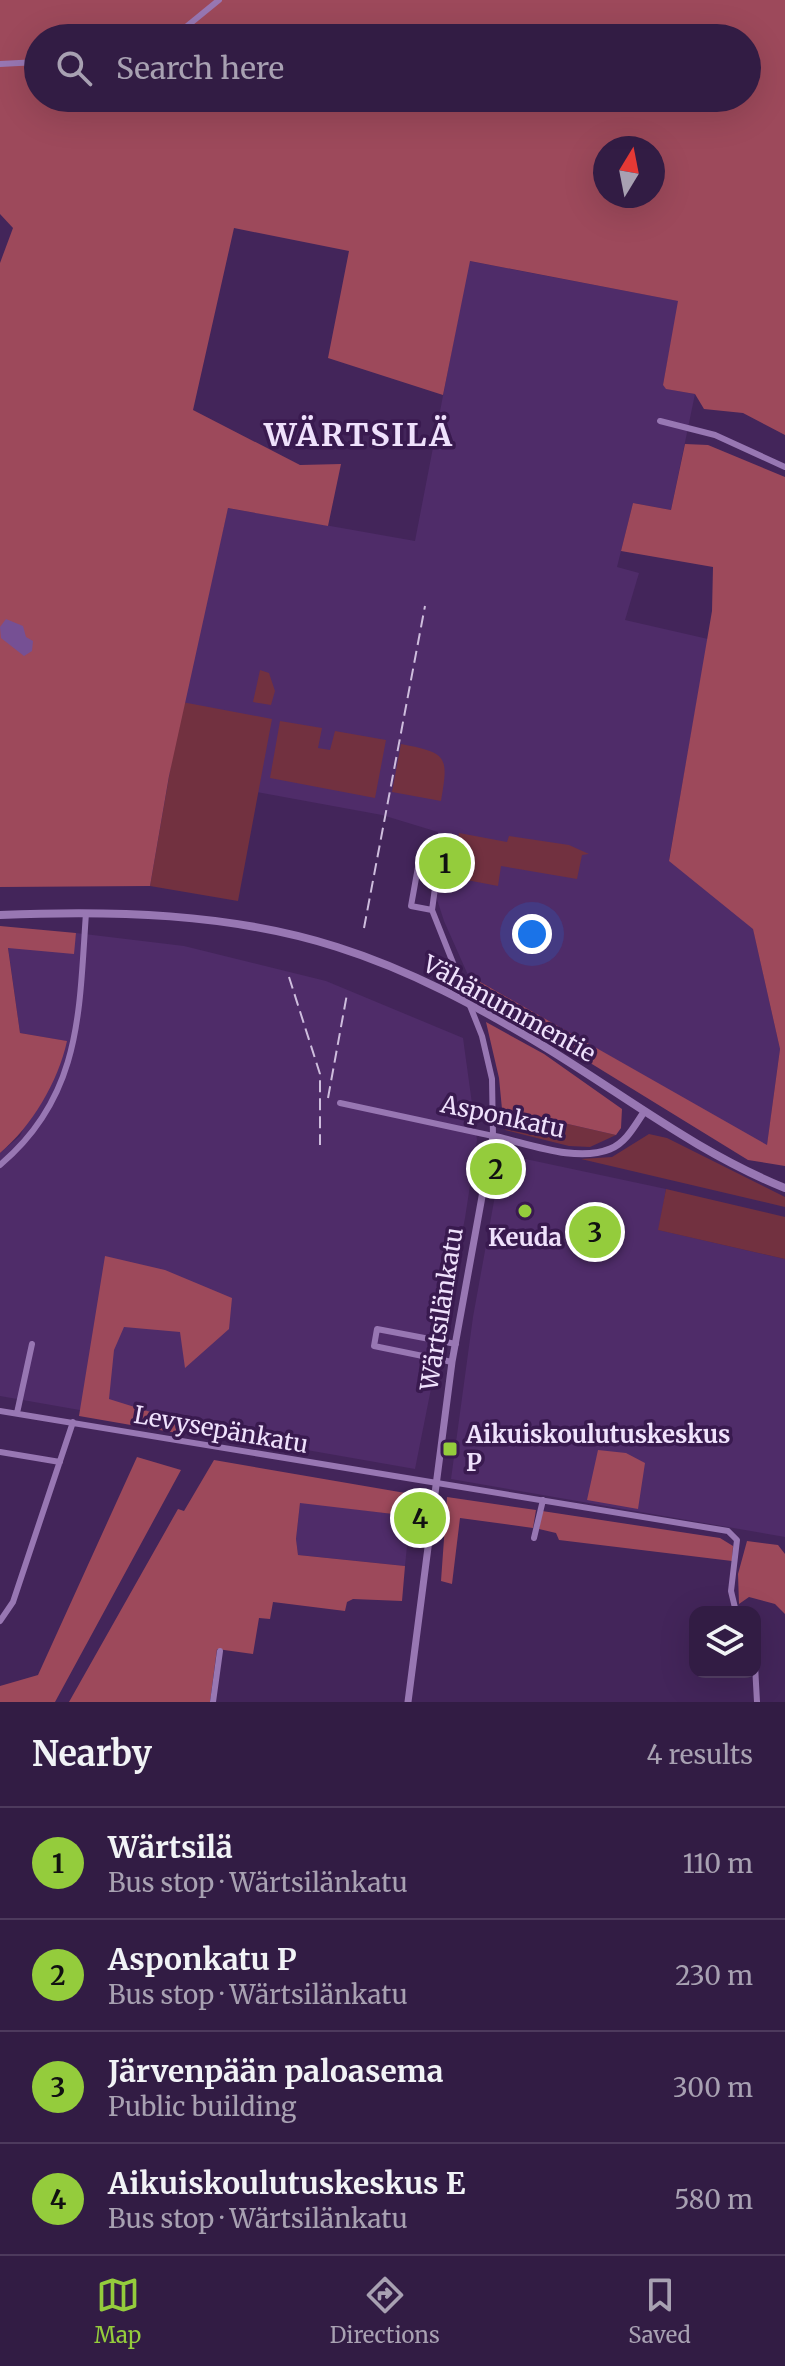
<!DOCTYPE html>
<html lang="en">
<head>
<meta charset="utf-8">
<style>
  body { margin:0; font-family:Merriweather,serif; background:#3d294f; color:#f1f3f6 }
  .controls { position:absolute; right:24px; bottom:24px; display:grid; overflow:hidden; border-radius:16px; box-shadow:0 8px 32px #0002 }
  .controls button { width:72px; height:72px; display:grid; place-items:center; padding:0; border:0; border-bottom:2px solid #4d3a5d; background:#321c44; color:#f1f3f6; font:40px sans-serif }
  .compass { position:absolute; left:593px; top:136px; width:72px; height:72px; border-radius:50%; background:#321c44; box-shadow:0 8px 32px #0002; rotate:10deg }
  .you { position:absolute; left:532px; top:934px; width:28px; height:28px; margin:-20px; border:6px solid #fff; border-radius:50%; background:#1a73e8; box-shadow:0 0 0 12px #1a73e833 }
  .badge { display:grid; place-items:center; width:52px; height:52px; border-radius:50%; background:#94cc3c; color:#111; font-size:26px; font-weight:700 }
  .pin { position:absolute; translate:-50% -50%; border:4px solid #fff; box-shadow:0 2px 8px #0006 }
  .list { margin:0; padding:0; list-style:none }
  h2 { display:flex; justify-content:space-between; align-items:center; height:104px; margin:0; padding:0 32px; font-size:34px }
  h2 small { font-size:26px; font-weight:400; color:#a8a1b2 }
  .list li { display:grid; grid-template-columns:52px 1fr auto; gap:24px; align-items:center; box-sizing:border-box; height:112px; padding:0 32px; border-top:2px solid #4d3a5d }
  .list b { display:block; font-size:30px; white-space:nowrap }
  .list p { margin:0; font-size:26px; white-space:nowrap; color:#a8a1b2 }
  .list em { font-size:26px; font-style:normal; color:#a8a1b2 }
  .icon { flex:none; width:44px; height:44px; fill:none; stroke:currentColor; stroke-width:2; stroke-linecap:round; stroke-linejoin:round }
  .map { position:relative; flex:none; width:785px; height:1702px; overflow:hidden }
  .search { position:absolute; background:#321c44; box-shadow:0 8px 32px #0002; left:24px; right:24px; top:24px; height:88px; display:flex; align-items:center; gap:20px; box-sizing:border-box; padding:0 28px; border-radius:44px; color:#a8a1b2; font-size:30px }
  .sheet { height:552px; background:#321c44 }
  nav { display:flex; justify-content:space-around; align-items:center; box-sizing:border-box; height:112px; border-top:2px solid #4d3a5d; background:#321c44; font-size:22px; color:#a8a1b2 }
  nav a { display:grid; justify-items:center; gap:4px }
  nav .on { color:#94cc3c }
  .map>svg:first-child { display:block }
</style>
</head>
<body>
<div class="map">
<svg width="785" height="1702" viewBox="0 0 785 1702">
  <rect width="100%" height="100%" fill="#43255a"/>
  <!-- built -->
  <path fill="#4f2c69" d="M469,261L679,301L663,385L667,389L695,394L671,510L633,503L617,567L639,573L625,620L708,639L669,860L753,928L780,1049L767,1146L468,975L444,921L430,878L438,832L382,815L169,776L181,707L228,508L415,541Z
    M76,933L184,946L326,981L463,1038L477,1140L465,1218L415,1469L0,1396V1153L20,1136L66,1041L20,1033L8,947L73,953Z
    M502,1157H516L666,1189L659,1230L785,1259V1537L451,1479L473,1317Z
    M300,1502L410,1516L405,1566L298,1555L296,1539Z"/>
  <!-- green -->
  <path fill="#723140" d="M260,670L269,673L275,691L271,705L253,702Z
    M182,702L272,719L238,901L150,886Z
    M280,721L322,728L318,748L330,750L335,731L386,740L375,798L270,778Z
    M401,744C447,753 449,755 441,801L392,792Z
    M459,833L507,842L509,836L569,845L589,854L582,855L577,879L501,866L498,886L451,877Z
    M502,1109L616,1135L590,1147L569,1146L505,1130Z
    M649,1134L667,1138L785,1197V1207L581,1159L612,1157Z
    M666,1189L785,1217V1259L658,1230Z"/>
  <!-- forest -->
  <path fill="#9d495b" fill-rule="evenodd" d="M0,0H785V435L743,413L704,409L695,394L666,389L663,385L678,301L470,261L443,395L328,358L349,251L234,228L193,410L300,465L341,464L328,526L228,508L169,776L150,886L0,887V263L13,228L0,214ZM38,38H747V98H38ZM605,148H653V196H605Z
    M685,444L708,445L785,477V1166L748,1160L509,1013L468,975L767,1145L780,1049L753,929L669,861L712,611L713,567L621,551L633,503L671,510Z
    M0,926L76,933L74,954L8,948L20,1033L67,1041C58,1082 32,1126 0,1153Z
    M486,1022L544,1054L622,1109L621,1128L616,1135L502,1109L499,1078Z
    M105,1256L165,1270L232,1298L229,1329L185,1368L180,1332L124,1327L114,1350L109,1399L173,1419L177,1433L79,1416Z
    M598,1450L626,1453L645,1463L638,1509L587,1500Z
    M137,1457L181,1470L55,1702H0V1686L38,1675Z
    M214,1460L417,1495L410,1516L300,1503L296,1539L298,1555L405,1566L402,1601L353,1599L347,1602L345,1611L273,1602L270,1619L259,1618L253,1654L217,1649L210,1702H69L178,1509L184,1511Z
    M447,1497L536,1510L533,1528L460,1518L452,1584L441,1581Z
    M542,1511L720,1538L733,1546L732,1561L559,1540L556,1533L539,1529Z
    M747,1541L778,1545L785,1554V1614L775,1604L749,1597L739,1604L738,1574Z"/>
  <!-- water -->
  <path fill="#765094" d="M6,619L23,626L26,637L33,641L32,651L24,656L1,638L0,627Z"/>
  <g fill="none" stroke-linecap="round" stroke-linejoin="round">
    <!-- minor -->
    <path stroke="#9877b3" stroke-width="6" d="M153,38L181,31L219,0
      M0,64L38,62
      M660,421L715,435L785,467
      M432,910L411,906L420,856L431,850L439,851
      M340,1103L493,1136L492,1079L482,1036L432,910L442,837
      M0,1165C82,1096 79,1011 86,913
      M452,1362L374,1346L377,1329L456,1344
      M0,1411L728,1531L737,1540L731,1591L736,1612
      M17,1413L32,1344
      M0,1452L60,1462
      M534,1538L543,1500
      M0,1621L13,1602L73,1422
      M755,1665L757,1702
      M213,1702L220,1651"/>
    <!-- tertiary -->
    <path stroke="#9877b3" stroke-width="7" d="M408,1702L452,1362L493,1136C527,1143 576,1163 610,1149C626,1143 635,1125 644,1112"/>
    <!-- secondary -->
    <path stroke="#9877b3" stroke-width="8" d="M0,915C110,910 231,913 337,947C410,970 479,1007 545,1047C624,1095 698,1153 785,1188"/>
    <!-- rail -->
    <path stroke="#cebddd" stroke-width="2" stroke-dasharray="12 6" stroke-linecap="butt" d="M364,928L425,606
      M289,977L320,1074V1145
      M328,1098L347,994"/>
  </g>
  <!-- markers -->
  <g fill="#94cc3c" stroke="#391a4f" stroke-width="3">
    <circle cx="525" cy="1211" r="8"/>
    <rect x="442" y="1441" width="16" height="16" rx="4"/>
  </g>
  <g text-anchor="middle" stroke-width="7" stroke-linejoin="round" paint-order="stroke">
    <!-- street labels -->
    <g font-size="24" fill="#efe1fc" stroke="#391a4f">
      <text transform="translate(509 1009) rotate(29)" y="8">Vähänummentie</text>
      <text transform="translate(503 1117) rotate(12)" y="8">Asponkatu</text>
      <text transform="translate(442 1309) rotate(-81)" y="8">Wärtsilänkatu</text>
      <text transform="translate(221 1430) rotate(10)" y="8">Levysepänkatu</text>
    </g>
    <!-- poi labels -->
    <g font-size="24" font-weight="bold" fill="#efe1fc" stroke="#391a4f">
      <text x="525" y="1246">Keuda</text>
      <text x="466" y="1443" text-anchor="start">Aikuiskoulutuskeskus<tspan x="466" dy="28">P</tspan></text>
    </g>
    <!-- district labels -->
    <g font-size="32" font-weight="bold" letter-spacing="2" fill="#efe1fc" stroke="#391a4f">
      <text x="359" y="446">WÄRTSILÄ</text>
    </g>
  </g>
</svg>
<div class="controls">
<button><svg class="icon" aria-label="layers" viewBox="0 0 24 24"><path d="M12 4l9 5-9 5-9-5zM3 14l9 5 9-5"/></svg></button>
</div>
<svg class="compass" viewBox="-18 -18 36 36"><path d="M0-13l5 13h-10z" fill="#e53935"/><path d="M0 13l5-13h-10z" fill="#a8a1b2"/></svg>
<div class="you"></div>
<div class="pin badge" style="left:445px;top:863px">1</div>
<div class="pin badge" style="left:496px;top:1169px">2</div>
<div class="pin badge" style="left:595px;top:1232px">3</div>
<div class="pin badge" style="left:420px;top:1518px">4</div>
<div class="search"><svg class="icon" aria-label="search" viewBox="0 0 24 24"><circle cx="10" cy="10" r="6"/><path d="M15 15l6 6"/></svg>Search here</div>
</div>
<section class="sheet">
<h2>Nearby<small>4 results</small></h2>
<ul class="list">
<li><span class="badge">1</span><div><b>Wärtsilä</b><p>Bus stop · Wärtsilänkatu</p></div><em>110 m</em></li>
<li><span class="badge">2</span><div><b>Asponkatu P</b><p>Bus stop · Wärtsilänkatu</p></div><em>230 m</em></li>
<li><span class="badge">3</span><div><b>Järvenpään paloasema</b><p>Public building</p></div><em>300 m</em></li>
<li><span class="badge">4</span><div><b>Aikuiskoulutuskeskus E</b><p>Bus stop · Wärtsilänkatu</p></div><em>580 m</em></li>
</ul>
</section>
<nav>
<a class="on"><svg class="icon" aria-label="map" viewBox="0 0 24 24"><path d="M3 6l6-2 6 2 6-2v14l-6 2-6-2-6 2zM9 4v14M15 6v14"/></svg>Map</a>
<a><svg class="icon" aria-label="directions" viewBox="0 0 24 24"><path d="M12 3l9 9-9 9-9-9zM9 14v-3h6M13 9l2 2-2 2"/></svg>Directions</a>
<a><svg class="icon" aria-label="saved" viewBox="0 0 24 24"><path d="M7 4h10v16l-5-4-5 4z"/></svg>Saved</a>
</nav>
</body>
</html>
